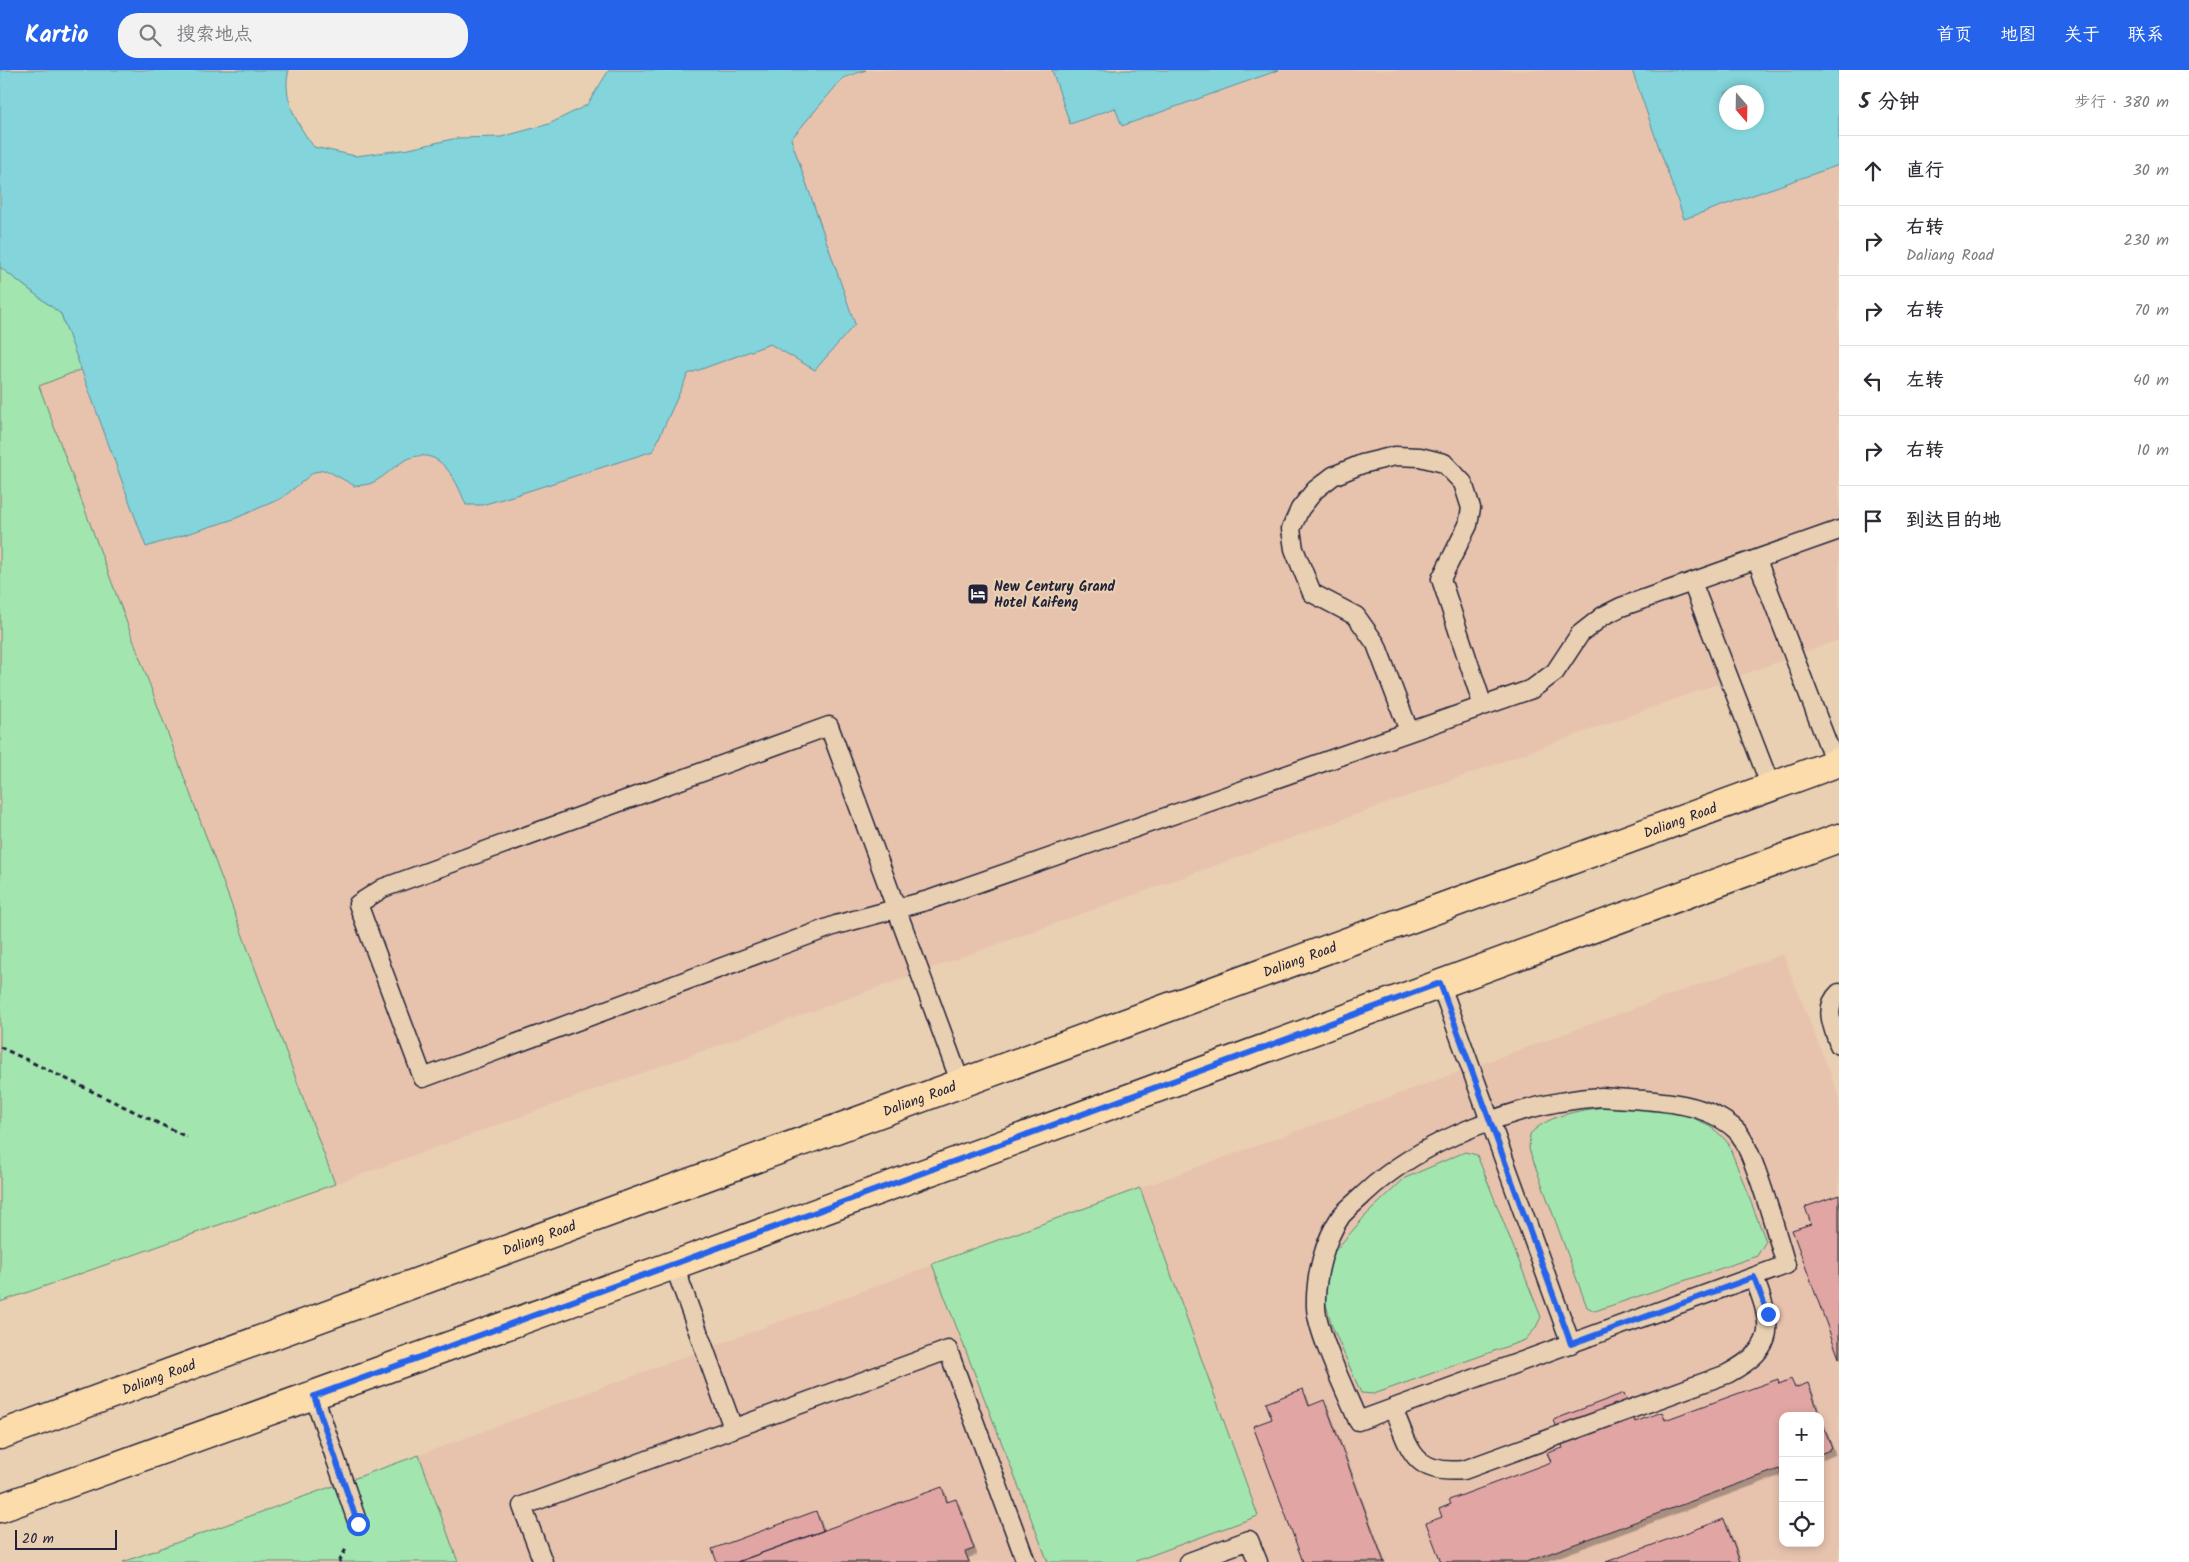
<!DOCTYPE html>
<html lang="zh">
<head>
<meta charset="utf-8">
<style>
  body { margin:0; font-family:Kalam,"LXGW WenKai TC",sans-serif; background:#f2f2f3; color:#2b2b33 }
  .controls { position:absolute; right:15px; bottom:15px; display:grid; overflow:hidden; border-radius:10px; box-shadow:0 2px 8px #0003 }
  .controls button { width:45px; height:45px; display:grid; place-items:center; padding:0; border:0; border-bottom:1px solid #e1e1e2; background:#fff; color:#2b2b33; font:25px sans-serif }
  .compass { position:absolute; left:1719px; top:15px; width:45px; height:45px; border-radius:50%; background:#fff; box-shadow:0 2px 8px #0003; rotate:160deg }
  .scale { position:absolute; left:15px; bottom:12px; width:102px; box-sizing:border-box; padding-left:5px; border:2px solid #22223b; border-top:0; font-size:14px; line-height:18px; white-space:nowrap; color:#22223b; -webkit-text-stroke:4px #ead0b2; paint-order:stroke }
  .stop { position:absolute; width:15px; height:15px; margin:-11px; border:4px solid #2563eb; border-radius:50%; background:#fff }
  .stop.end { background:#2563eb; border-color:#fff; box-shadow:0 1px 5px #0008 }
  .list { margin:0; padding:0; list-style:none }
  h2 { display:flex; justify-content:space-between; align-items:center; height:65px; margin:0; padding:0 20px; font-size:21px }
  h2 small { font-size:16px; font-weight:400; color:#7c7c81 }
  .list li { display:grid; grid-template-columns:32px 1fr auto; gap:15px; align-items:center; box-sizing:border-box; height:70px; padding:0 20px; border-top:1px solid #e1e1e2 }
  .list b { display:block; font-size:19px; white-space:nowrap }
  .list p { margin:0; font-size:16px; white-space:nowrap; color:#7c7c81 }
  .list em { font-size:16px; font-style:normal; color:#7c7c81 }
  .icon { flex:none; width:28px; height:28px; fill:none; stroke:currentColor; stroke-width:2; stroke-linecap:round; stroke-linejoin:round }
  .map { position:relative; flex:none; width:1839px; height:1492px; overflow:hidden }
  header { display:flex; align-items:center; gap:30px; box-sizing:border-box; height:70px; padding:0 25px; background:#2563eb; color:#fff }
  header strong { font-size:24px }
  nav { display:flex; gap:28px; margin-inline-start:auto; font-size:18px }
  .search { width:350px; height:45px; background:#f2f2f3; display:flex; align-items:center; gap:12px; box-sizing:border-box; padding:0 18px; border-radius:20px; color:#7c7c81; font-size:19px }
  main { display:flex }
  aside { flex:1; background:#fff }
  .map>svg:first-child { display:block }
</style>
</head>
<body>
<header>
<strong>Kartio</strong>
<div class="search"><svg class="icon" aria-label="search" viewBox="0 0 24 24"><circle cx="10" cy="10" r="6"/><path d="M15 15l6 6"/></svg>搜索地点</div>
<nav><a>首页</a><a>地图</a><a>关于</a><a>联系</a></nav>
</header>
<main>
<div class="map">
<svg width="1839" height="1492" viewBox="0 0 1839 1492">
  <defs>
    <filter id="shadow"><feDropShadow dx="3" dy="5.5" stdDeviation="0" flood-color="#0004"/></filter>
  </defs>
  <rect width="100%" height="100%" fill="#ead0b2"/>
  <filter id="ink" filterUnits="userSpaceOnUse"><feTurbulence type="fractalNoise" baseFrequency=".02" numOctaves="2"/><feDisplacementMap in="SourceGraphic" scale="10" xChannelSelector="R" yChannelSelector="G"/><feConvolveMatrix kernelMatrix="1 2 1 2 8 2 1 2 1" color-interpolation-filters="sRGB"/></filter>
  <g filter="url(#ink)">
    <!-- built -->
    <path fill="#e7c3ae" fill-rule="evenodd" d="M866,0H1052L1070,53L1115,38L1122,56L1279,0H1632L1684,149L1839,95V570L335,1114L39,315L82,299L146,477L234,449L282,428L314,402L326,400L355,416L373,413L405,390L426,385L443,392L458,414L466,435H482L653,381L688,304L770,274L815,300L855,254L790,69L843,8Z
      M1783,884L1839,1025V1492H458L419,1385L1140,1118ZM1783,1346H1820V1473H1783Z"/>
    <!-- green -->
    <path fill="#a3e5af" stroke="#628475" d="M0,197L61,244L82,299L39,316L335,1114L0,1232Z
      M1612,1036C1653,1040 1700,1038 1728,1073L1766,1171L1757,1186L1595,1241L1587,1237L1529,1079L1530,1064C1550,1043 1584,1040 1612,1036Z
      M1465,1082L1477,1085L1541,1247L1535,1259L1525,1270L1374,1324L1361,1323L1332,1256L1323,1224L1334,1182L1366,1145L1405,1108Z
      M1140,1118L1258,1446L1133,1492H1048L932,1194Z
      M419,1385L458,1492H123Z"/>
    <!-- water -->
    <path fill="#83d5db" stroke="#5c8d9b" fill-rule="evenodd" d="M0,0H289C281,27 298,56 314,77L356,86L409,79L457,68L501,67L549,54L587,35L609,0H866L843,8L791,69L855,254L815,300L770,274L688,304L653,381L519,424L482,435H466C455,407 438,371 402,392C392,398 384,407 374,412C369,415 361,415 355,416L326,400L314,402L282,428L234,449L146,477L61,244L0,197Z
      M1052,0H1279L1122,56L1115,38L1070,54Z
      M1632,0H1839V95L1684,149ZM1756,22V52H1726V22Z"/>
    <!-- building -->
    <path fill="#e1a6a3" stroke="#22223b" filter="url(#shadow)" d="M1839,1125V1288L1792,1160L1811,1154L1805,1137Z
      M1778,1309L1779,1314L1791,1309L1795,1318L1808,1313L1820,1346H1783V1407L1779,1399L1526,1492H1441L1426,1453L1442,1447L1439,1439L1451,1434L1449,1430L1551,1392L1547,1383L1563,1378L1553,1350L1624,1323L1635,1352L1662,1342L1665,1350Z
      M1303,1319L1309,1336L1324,1330L1384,1492H1303L1253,1356L1272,1349L1266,1333Z
      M1820,1346L1832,1379L1820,1384Z
      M942,1417L947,1432L956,1429L974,1479L965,1482L969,1492H737Z
      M816,1441L823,1461L737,1492H717L712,1479Z
      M1724,1449L1740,1492H1606Z"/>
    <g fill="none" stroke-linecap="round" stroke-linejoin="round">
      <!-- lane casing -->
      <g stroke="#22223b" stroke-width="21">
        <path id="lane" d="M1757,490L1835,693
          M1692,512L1771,717
          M1409,661L1376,574L1356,546L1312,523L1294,479L1291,459L1300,439L1315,420L1333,406L1362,394L1395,386L1420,387L1444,393L1463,413L1471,438L1468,455L1441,509L1483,636
          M1440,913L1571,1274
          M1839,923C1823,938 1833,957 1839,975
          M961,1014L829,656L383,818L358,834L423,1008L836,855L929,830L1532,619L1555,602L1580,564L1603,546L1621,537L1839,460
          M1601,1027C1644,1031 1702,1028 1736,1060C1753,1076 1778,1169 1786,1195L1358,1351C1347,1324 1317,1263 1316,1237C1315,1207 1324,1171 1341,1146C1347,1139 1356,1132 1363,1125C1422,1069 1521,1032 1601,1027Z
          M674,1195L733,1358
          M314,1326L358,1454
          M1393,1338C1410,1379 1412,1405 1464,1400L1727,1304C1779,1276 1772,1256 1754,1207
          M543,1492L522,1436L948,1280L1026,1492
          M1189,1492L1249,1470L1258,1492"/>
      </g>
      <!-- primary casing -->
      <g stroke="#22223b" stroke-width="31">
        <g id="primary">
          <path id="s1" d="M0,1365L1839,692"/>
          <path d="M0,1438L674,1195L1839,768"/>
        </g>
      </g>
      <!-- path -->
      <path stroke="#22223b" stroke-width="3" stroke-dasharray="5 4" stroke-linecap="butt" d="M0,977L187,1067
        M339,1492L347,1477"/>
      <!-- lane -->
      <use href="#lane" stroke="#ead0b2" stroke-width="18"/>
      <!-- primary -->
      <use href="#primary" stroke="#fddcac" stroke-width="28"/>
    </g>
  </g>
  <g fill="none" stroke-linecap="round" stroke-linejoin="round" filter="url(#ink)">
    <!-- route -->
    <path stroke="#2563eb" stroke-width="6" d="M358,1454L314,1326L1440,913L1571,1274L1754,1207L1768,1244"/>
  </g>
  <!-- icons -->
  <defs>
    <g id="hotel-square" transform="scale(1.125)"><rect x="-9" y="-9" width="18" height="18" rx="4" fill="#22223b" stroke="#ead0b2"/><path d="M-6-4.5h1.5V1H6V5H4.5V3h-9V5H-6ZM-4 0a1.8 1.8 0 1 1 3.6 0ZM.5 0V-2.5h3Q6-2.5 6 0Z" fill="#fff"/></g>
  </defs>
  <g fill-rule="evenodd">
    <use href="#hotel-square" x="978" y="524"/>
  </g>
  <g text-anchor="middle" stroke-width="4.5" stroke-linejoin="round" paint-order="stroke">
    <!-- poi labels -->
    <g font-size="14" font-weight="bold" fill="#22223b" stroke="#ead0b2" text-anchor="start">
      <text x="994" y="521">New Century Grand<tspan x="994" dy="16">Hotel Kaifeng</tspan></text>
    </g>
    <!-- street labels -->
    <g font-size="14" fill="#22223b" stroke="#ead0b2">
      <text dy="5" stroke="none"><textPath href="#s1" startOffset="1789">Daliang Road</textPath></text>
      <text dy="5" stroke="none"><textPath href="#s1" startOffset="1384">Daliang Road</textPath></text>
      <text dy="5" stroke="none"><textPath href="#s1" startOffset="979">Daliang Road</textPath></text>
      <text dy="5" stroke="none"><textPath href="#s1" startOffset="574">Daliang Road</textPath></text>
      <text dy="5" stroke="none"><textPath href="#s1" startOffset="169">Daliang Road</textPath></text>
    </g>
  </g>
</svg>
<div class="controls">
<button>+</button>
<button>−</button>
<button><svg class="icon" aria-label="locate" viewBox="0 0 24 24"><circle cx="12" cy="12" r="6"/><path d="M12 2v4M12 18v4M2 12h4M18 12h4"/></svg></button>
</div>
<svg class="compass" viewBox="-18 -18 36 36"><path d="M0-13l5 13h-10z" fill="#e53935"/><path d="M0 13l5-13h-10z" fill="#7c7c81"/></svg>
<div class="scale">20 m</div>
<div class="stop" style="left:358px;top:1454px"></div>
<div class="stop end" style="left:1768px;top:1244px"></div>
</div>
<aside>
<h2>5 分钟<small>步行 · 380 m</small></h2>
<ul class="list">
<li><svg class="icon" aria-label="ahead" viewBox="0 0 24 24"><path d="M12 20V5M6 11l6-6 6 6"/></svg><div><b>直行</b></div><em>30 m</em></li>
<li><svg class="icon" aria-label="right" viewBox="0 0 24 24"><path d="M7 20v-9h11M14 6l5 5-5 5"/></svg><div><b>右转</b><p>Daliang Road</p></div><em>230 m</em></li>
<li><svg class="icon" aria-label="right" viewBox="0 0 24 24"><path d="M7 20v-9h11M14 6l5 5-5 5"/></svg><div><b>右转</b></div><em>70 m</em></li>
<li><svg class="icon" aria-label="left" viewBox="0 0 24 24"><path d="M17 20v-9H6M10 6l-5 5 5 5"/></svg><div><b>左转</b></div><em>40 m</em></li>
<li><svg class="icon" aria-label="right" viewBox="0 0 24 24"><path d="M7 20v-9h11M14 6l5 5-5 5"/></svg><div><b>右转</b></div><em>10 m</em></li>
<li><svg class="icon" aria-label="arrive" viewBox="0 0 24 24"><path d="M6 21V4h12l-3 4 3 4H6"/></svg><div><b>到达目的地</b></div></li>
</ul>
</aside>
</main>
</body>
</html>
